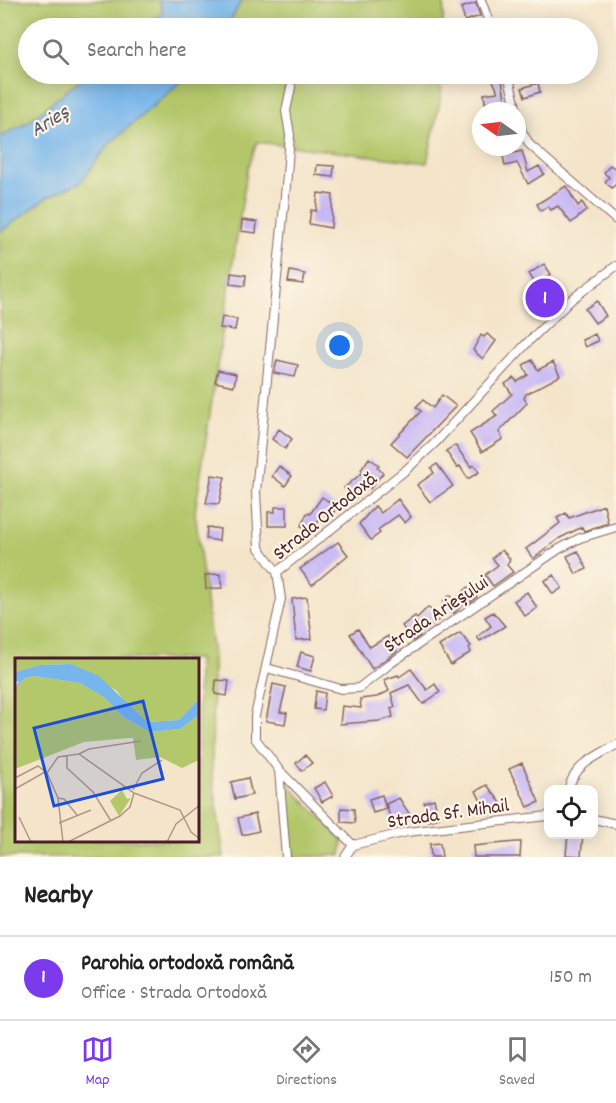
<!DOCTYPE html>
<html lang="en">
<head>
<meta charset="utf-8">
<style>
  body { margin:0; font-family:Dekko,sans-serif; background:#f2f2f2; color:#222 }
  .controls { position:absolute; right:18px; bottom:18px; display:grid; overflow:hidden; border-radius:12px; box-shadow:0 3px 15px #0003 }
  .controls button { width:54px; height:54px; display:grid; place-items:center; padding:0; border:0; border-bottom:2px solid #e0e0e0; background:#fff; color:#222; font:30px sans-serif }
  .compass { position:absolute; left:472px; top:102px; width:54px; height:54px; border-radius:50%; background:#fff; box-shadow:0 3px 15px #0003; rotate:284deg }
  .you { position:absolute; left:340px; top:346px; width:21px; height:21px; margin:-15px; border:4px solid #fff; border-radius:50%; background:#1a73e8; box-shadow:0 0 0 9px #1a73e833 }
  .badge { display:grid; place-items:center; width:39px; height:39px; border-radius:50%; background:#7c3aed; color:#fff; font-size:20px; font-weight:700 }
  .pin { position:absolute; translate:-50% -50%; border:3px solid #fff; box-shadow:0 2px 6px #0006 }
  .list { margin:0; padding:0; list-style:none }
  h2 { display:flex; justify-content:space-between; align-items:center; height:78px; margin:0; padding:0 24px; font-size:26px }
  h2 small { font-size:20px; font-weight:400; color:#767676 }
  .list li { display:grid; grid-template-columns:39px 1fr auto; gap:18px; align-items:center; box-sizing:border-box; height:84px; padding:0 24px; border-top:2px solid #e0e0e0 }
  .list b { display:block; font-size:22px; white-space:nowrap }
  .list p { margin:0; font-size:20px; white-space:nowrap; color:#767676 }
  .list em { font-size:20px; font-style:normal; color:#767676 }
  .icon { flex:none; width:33px; height:33px; fill:none; stroke:currentColor; stroke-width:2; stroke-linecap:round; stroke-linejoin:round }
  .map { position:relative; flex:none; width:616px; height:857px; overflow:hidden }
  .search { position:absolute; background:#fff; box-shadow:0 3px 15px #0003; left:18px; right:18px; top:18px; height:66px; display:flex; align-items:center; gap:15px; box-sizing:border-box; padding:0 21px; border-radius:33px; color:#767676; font-size:22px }
  .sheet { height:162px; background:#fff }
  nav { display:flex; justify-content:space-around; align-items:center; box-sizing:border-box; height:84px; border-top:2px solid #e0e0e0; background:#fff; font-size:16px; color:#767676 }
  nav a { display:grid; justify-items:center; gap:3px }
  nav .on { color:#7c3aed }
  .map>svg:first-child { display:block }
</style>
</head>
<body>
<div class="map">
<svg width="616" height="857" viewBox="0 0 616 857">
  <rect width="100%" height="100%" fill="#fcf5e5"/>
  <filter id="ink" filterUnits="userSpaceOnUse"><feTurbulence type="fractalNoise" baseFrequency=".0167" numOctaves="2"/><feDisplacementMap in="SourceGraphic" scale="12" xChannelSelector="R" yChannelSelector="G"/><feConvolveMatrix kernelMatrix="1 2 1 2 8 2 1 2 1" color-interpolation-filters="sRGB"/></filter>
  <filter id="wash" filterUnits="userSpaceOnUse"><feTurbulence type="fractalNoise" baseFrequency=".008" numOctaves="4" result="noise"/><feDisplacementMap in="SourceGraphic" scale="24" xChannelSelector="R" yChannelSelector="G"/><feGaussianBlur stdDeviation="1.35" result="paint"/><feColorMatrix in="noise" values="0 0 0 0 0 0 0 0 0 0 0 0 0 0 0 0 0 1.4 0 .05"/><feComposite in="paint" operator="in"/></filter>
  <g filter="url(#wash)">
    <rect width="100%" height="100%" fill="#f4e5ca"/>
    <!-- green -->
    <path fill="#b3c76b" stroke="#7e734b" stroke-width="1.5" fill-rule="evenodd" d="M0,0H159L163,12L144,28H28V74H87L28,122L0,137Z
      M242,0H444L443,28H226Z
      M190,74H441V96L427,163L257,142L247,171L195,512L213,656L212,774L224,857H0V232L48,197L81,182L108,145ZM16,659H198V840H16Z
      M283,779L343,841L341,855L292,857Z"/>
    <!-- water -->
    <path fill="#77b6eb" stroke="#606a8b" stroke-width="1.5" d="M159,0H242L226,28H144L163,12Z
      M87,74H190L108,145L81,182L48,197L0,232V137L28,122Z"/>
    <g id="blocks">
      <!-- building -->
      <path fill="#c6b6f5" d="M476,3L480,16L465,21L461,8Z
        M490,74H501L507,111L503,103H485L484,94L498,92Z
        M538,83L540,92L525,97L522,88Z
        M522,151L528,172L539,166L544,174L528,184L517,163L505,166L503,156Z
        M317,165L334,166L333,177L316,175Z
        M610,165L616,169V184L612,188L605,182L609,177L604,173Z
        M566,186L578,206L582,202L587,210L571,223L558,206L551,210L548,206L541,211L537,204Z
        M318,193L333,195L331,228L309,224L311,210L316,211Z
        M242,220L257,222L256,233L241,231Z
        M544,264L551,274L536,285L529,274Z
        M290,271L305,274L303,284L288,282Z
        M231,273L246,275L245,286L230,284Z
        M542,282L558,303L547,312L531,291Z
        M597,301L606,316L595,323L585,309Z
        M222,317L237,319L235,330L220,328Z
        M487,334L496,341L483,359L473,350L481,335L484,337Z
        M595,334L598,341L585,347L582,340Z
        M277,360L298,365L295,377L274,373Z
        M532,360L538,370L553,362L560,376L526,394L524,398L527,403L499,432L503,439L482,452L470,433L497,416L493,411L512,394L505,384L514,378L517,382L528,375L523,365Z
        M218,370L236,374L234,386L215,382Z
        M442,395L456,406L407,457L391,443L421,411L416,407L423,400L433,408Z
        M279,429L292,439L285,449L272,439Z
        M455,445L471,467L474,465L479,472L468,479L460,466L457,468L446,451Z
        M369,458L379,465L377,467L383,473L370,489L368,487L354,499L344,488L363,472L361,470Z
        M437,464L453,486L430,502L417,485L434,473L431,468Z
        M279,466L292,476L285,486L272,476Z
        M212,475L225,477L219,504L206,503Z
        M322,497L337,507L330,518L322,512L314,532L301,526L307,513L310,514Z
        M398,499L411,517L405,523L398,515L378,530L380,533L371,540L359,524L375,506L381,513Z
        M604,505L608,523L584,531L582,527L560,538L533,559L526,549L560,523L557,518L566,513L569,518Z
        M275,507H287V526H268V512H275Z
        M207,527L220,529L219,541L206,539Z
        M338,542L348,555L312,585L300,569Z
        M502,550L510,559L507,565L513,572L493,586L485,575L498,565L492,558Z
        M578,551L587,569L576,574L567,556Z
        M220,574L222,588L206,589L205,575Z
        M554,575L562,588L553,594L544,581Z
        M468,587L477,597L469,603L467,601L454,613L443,601L450,595L455,600Z
        M527,592L537,608L525,616L514,601Z
        M307,597L312,639L296,640L292,599Z
        M428,607L440,619L419,634L420,636L413,641L402,626L415,616L417,618Z
        M493,612L505,626L480,641L477,637L491,626L485,617Z
        M358,629L370,647L388,636L397,651L372,669L350,634Z
        M460,633L471,646L469,648L471,652L451,665L439,646Z
        M301,652L315,656L311,671L297,667Z
        M411,669L427,690L435,684L440,692L423,704L409,685L391,693L395,707L391,708L393,717L379,721L340,724L342,706L361,708L360,699L377,697L389,691L384,680L398,675L399,677Z
        M216,680L229,681L227,696L215,694Z
        M273,684L286,687L280,712L287,713L285,724L266,721Z
        M316,691L325,693L323,710L314,709Z
        M305,755L312,763L302,771L296,763Z
        M522,763L539,802L528,807L509,769Z
        M248,778L252,795L235,799L231,782Z
        M325,782L333,796L322,802L314,788Z
        M487,785L501,803L486,811L476,791Z
        M382,795L386,809L373,813L369,799Z
        M399,798L412,818L402,824L400,820L392,823L386,804Z
        M434,799L439,818L429,821L424,802Z
        M341,808L354,809L355,823L341,822Z
        M255,814L259,831L242,835L238,818Z
        M568,834H583L581,856L566,855Z
        M516,842H521L520,857H474L473,846Z
        M440,843L442,857H431L430,844Z"/>
    </g>
  </g>
  <g filter="url(#ink)">
    <use href="#blocks" fill-opacity="0" stroke="#866463" stroke-width="1.5"/>
    <g fill="none" stroke-linecap="round" stroke-linejoin="round">
      <!-- minor casing -->
      <g stroke="#866463" stroke-width="10">
        <path id="minor" d="M481,0L491,28
          M508,74L522,132L530,145L616,220
          M277,572L259,548L256,492L287,175L290,135L286,111L291,87
          M267,668L341,689L359,688L391,663L559,549L580,538L616,527
          M279,770L286,857
          M568,790C574,765 595,757 616,745
          M594,819L616,824
          M353,845L279,770L255,738V716L281,599L277,572L407,469L435,443L527,343L572,299L616,266
          M353,845L407,832L548,816
          M345,857L353,845"/>
      </g>
      <!-- minor -->
      <use href="#minor" stroke="#fff" stroke-width="8"/>
    </g>
  </g>
  <g text-anchor="middle" stroke-width="4.5" stroke-linejoin="round" paint-order="stroke">
    <!-- street labels -->
    <g font-size="20" fill="#4a1f2b" stroke="#fcf5e5">
      <text transform="translate(324 515) rotate(-39)" y="7">Strada Ortodoxă</text>
      <text transform="translate(435 613) rotate(-34)" y="7">Strada Arieșului</text>
      <text transform="translate(448 812) rotate(-8)" y="7">Strada Sf. Mihail</text>
    </g>
    <!-- water labels -->
    <g font-size="21" font-style="italic" fill="#5a546e" stroke="#fcf5e5">
      <text transform="translate(49 120) rotate(-32)" y="7">Arieș</text>
    </g>
  </g>
  <!-- overview -->
  <g transform="translate(15 658)">
    <rect width="184" height="184" fill="#f4e5ca"/>
    <path d="M0,0H184V41L164,62L132,64L111,47L102,33L56,6L25,7L0,14ZM19,18L65,25L90,40L108,59L135,74L165,71L184,57V102L167,110L145,99L121,102L118,80H114L69,84L0,111V30L10,20ZM107,132L112,141L116,140L104,158L95,143Z" fill="#b3c76b"/>
    <path d="M56,6L84,18L132,64L164,62L184,41V57L165,71L135,74L108,59L90,40L65,25L19,18L10,20L0,30L4,23L0,24V14L25,7Z" fill="#77b6eb"/>
    <path fill="none" stroke="#b0968a" stroke-width="1.5" d="M64,96L74,91L126,83M52,98V110L78,134L96,163M32,115L43,99L64,96L119,135L165,152L176,174L185,181M0,120L23,108L32,115L43,140L48,184M0,131L30,114M118,132L127,115L147,102M43,140L49,141L62,157M4,159L16,184M44,165L76,152M53,184L105,158L115,149L119,135M152,184L161,166L185,147"/>
    <path fill="#1d4ed8" fill-opacity="0.15" stroke="#1d4ed8" stroke-width="3" d="M128,43L148,121L39,148L19,70Z"/>
    <rect width="184" height="184" fill="none" stroke="#4a1f2b" stroke-width="3"/>
  </g>
</svg>
<div class="controls">
<button><svg class="icon" aria-label="locate" viewBox="0 0 24 24"><circle cx="12" cy="12" r="6"/><path d="M12 2v4M12 18v4M2 12h4M18 12h4"/></svg></button>
</div>
<svg class="compass" viewBox="-18 -18 36 36"><path d="M0-13l5 13h-10z" fill="#e53935"/><path d="M0 13l5-13h-10z" fill="#767676"/></svg>
<div class="you"></div>
<div class="pin badge" style="left:545px;top:298px">1</div>
<div class="search"><svg class="icon" aria-label="search" viewBox="0 0 24 24"><circle cx="10" cy="10" r="6"/><path d="M15 15l6 6"/></svg>Search here</div>
</div>
<section class="sheet">
<h2>Nearby<small></small></h2>
<ul class="list">
<li><span class="badge">1</span><div><b>Parohia ortodoxă română</b><p>Office · Strada Ortodoxă</p></div><em>150 m</em></li>
</ul>
</section>
<nav>
<a class="on"><svg class="icon" aria-label="map" viewBox="0 0 24 24"><path d="M3 6l6-2 6 2 6-2v14l-6 2-6-2-6 2zM9 4v14M15 6v14"/></svg>Map</a>
<a><svg class="icon" aria-label="directions" viewBox="0 0 24 24"><path d="M12 3l9 9-9 9-9-9zM9 14v-3h6M13 9l2 2-2 2"/></svg>Directions</a>
<a><svg class="icon" aria-label="saved" viewBox="0 0 24 24"><path d="M7 4h10v16l-5-4-5 4z"/></svg>Saved</a>
</nav>
</body>
</html>
